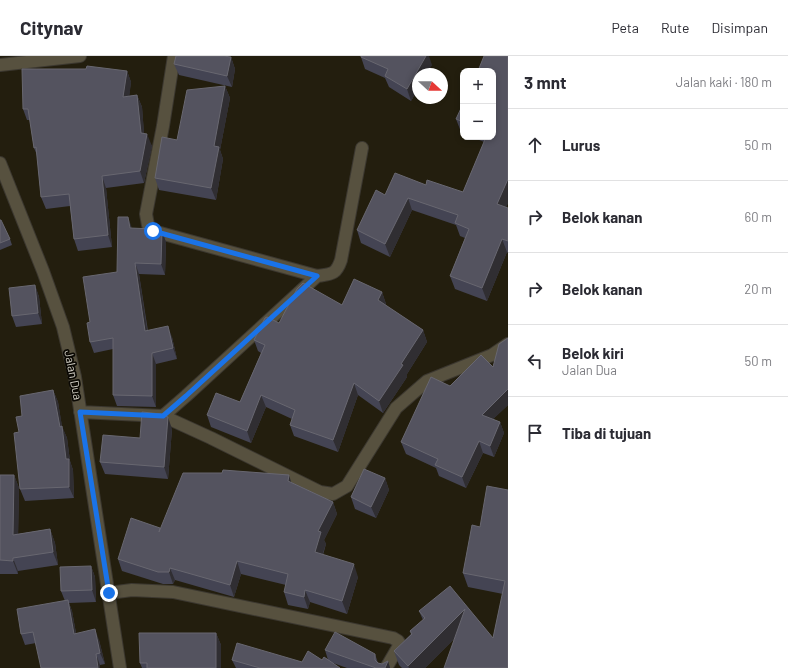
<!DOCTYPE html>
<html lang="id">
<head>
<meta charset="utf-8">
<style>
  body { margin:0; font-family:Barlow,sans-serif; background:#f7f7f7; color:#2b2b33 }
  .controls { position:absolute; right:12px; top:12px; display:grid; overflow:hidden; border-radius:8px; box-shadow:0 2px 6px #0003 }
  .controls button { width:36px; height:36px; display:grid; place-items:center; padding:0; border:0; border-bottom:1px solid #e1e1e2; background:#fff; color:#2b2b33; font:20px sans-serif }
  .compass { position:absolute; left:412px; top:12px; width:36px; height:36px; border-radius:50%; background:#fff; box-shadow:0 2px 6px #0003; rotate:111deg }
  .stop { position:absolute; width:12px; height:12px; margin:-9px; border:3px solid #1a73e8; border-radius:50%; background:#fff }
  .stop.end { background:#1a73e8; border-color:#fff; box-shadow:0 1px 4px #0008 }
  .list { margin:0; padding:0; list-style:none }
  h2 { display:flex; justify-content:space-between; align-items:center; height:52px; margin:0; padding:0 16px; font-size:17px }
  h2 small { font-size:13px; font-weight:400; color:#7c7c81 }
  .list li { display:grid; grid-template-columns:26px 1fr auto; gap:12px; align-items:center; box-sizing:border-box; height:72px; padding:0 16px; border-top:1px solid #e1e1e2 }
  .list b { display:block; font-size:15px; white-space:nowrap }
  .list p { margin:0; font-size:13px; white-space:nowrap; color:#7c7c81 }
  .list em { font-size:13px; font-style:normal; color:#7c7c81 }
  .icon { flex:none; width:22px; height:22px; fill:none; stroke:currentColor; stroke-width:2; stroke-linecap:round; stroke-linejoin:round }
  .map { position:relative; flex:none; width:508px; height:612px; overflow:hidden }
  header { display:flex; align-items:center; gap:24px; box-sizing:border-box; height:56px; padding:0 20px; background:#fff; border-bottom:1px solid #e1e1e2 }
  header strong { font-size:19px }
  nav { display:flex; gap:22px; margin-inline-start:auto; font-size:14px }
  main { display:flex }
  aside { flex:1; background:#fff }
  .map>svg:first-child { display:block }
</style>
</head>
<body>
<header>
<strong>Citynav</strong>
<nav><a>Peta</a><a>Rute</a><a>Disimpan</a></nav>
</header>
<main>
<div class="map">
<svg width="508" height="612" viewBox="0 0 508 612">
  <rect width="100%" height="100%" fill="#231e0e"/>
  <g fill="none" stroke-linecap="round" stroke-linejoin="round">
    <!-- street casing -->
    <g stroke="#3c3830" stroke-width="14">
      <path id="street" d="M174,0L163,70L146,158L148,169L153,175L317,220
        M0,9L80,0
        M0,107L43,215L63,271L75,321L120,612
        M80,356L163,360L186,340L317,220C331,218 336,219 341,204L362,92
        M163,360L211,382L320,436L333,438L347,430L396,352L427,325L492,299L508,288
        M109,537L132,534L173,536L393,582L398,585L400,588L386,612"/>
    </g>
    <!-- street -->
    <use href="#street" stroke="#57513f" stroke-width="12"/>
  </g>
  <!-- wall -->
  <path fill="#444453" d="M508,0V147L506,151L508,152V197L507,196L487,245L455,233L450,220L465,182L460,180L456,169L412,154L390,201L361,187L357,174L385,139L426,129L463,136L484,86L472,81H493Z
    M231,1L235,13L232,31L179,19L174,8Z
    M361,1L432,9L418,18V33L411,45L389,31L385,22L365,13Z
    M127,15L131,26L129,40L137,39L142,51L144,78L152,90L144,127L106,132L112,191L78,195L74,183L70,150L46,153L41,141L37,99L34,92L30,64H27L23,53Z
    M225,30L230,42L220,94L223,103L216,144L159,134L155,122L177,84Z
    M456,63L463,66V77L461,76Z
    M0,164L10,183L12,189L0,194Z
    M133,172L162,175L166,186L165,219L139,218L148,275L172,281L177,303L156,308V351L117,350L113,339V293L94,297L90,286V266L117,216Z
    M35,229L39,241L42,268L16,271L12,260Z
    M382,236L386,248L385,249L423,274L427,286L407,318V321L383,357L358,339L338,396L294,380L290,369L292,363L266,351L251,387L211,371L207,359L240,346L261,297L258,295L254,284L279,267L342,249Z
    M508,282V349L493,363L500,366L504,377L494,401L483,397L466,432L439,420L436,412L406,398L401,386L450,330L493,311Z
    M53,334L58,346L62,371L67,382L70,405L73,414L74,442L25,445L20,433L19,376L22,360Z
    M172,373L168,423L105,418L100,406L140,382Z
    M0,419H14L19,432L18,478L50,473L55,487L58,509L18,515V518H0Z
    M385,422L389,434L376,462L355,453L351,441Z
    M291,426L333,446L337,458L324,484L326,488L323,499L358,521L347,558L310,546L308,553L288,549L284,536L286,529L241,518L234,541L175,524L173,528H163L122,515L118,503L160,472V474Z
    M508,434V612L455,582L425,612H402L399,609L394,595L411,578L410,575L423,564L419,555L493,582L503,538L468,531L463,517L480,471Z
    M91,510L95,521L96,546L69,547L72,555L76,577L99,584L105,608L100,609L36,587L25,589L21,578L65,545L61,535Z
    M216,577L221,589V612H142L140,607Z
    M325,594L375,598L378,607L382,608L388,605L390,612H347L333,607L340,612H236L232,604L302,606L322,604H328Z"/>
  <!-- shaded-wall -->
  <path fill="#302e32" d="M426,0H429L432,9L427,18H418V33L411,45L407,33Z
    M231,1L235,13L232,31L227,20Z
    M127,15L131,26L128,52L123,41Z
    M225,30L230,42L220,94L223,103L216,144L211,132L214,90Z
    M137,39L142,51L145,89L141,77Z
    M147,78L152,90L144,127L140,115Z
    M102,120L106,132L112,191L108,179Z
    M508,123V147L502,161L497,148Z
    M408,142L412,154L390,201L385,188Z
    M128,161L132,172L134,184L130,172Z
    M162,175L166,186L165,219L161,208Z
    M502,183L507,196L487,245L482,232Z
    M135,207L139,218L149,287L145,275Z
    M35,229L39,241L42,268L38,257Z
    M382,236L386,248L382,256L378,244Z
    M168,270L172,281L177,303L173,292Z
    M423,274L427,286L407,318V321L383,357L379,345L401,308Z
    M152,297L156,308V351L152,340Z
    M354,327L358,339L338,396L333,384Z
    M508,333V349L486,370L482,359Z
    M53,334L58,346L64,382L60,371Z
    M261,339L266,351L251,387L247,375Z
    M168,361L172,373L168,423L164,411Z
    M500,366L504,377L494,401L490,390Z
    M62,370L67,382L70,405L73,414L74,442L69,431Z
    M479,385L483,397L466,432L462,421Z
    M14,419L19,432L18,492L13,479Z
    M289,419L293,432L288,425Z
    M385,422L389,434L376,462L371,451Z
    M333,446L337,458L324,484L326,488L319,508L315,496L318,475Z
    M50,473L55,487L58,509L53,496Z
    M13,502L18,515V518L13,505Z
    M237,505L241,518L234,541L230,529Z
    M354,508L358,521L347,558L342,545Z
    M91,510L95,521L96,546L92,534Z
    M170,512L175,524L173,528L169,516Z
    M305,534L310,546L308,553L304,541Z
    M68,544L72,555L78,589L74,578Z
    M465,553L470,567L425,612H409L408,610Z
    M95,573L99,584L105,608L100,597Z
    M216,577L221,589V612H216Z
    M96,598L100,609V612H98Z
    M388,605L390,612H385Z"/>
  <!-- building -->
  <path fill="#54535f" stroke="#686770" d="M176,0H223L231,1L227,20L174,8Z
    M361,0H426L407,33L385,20L388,13L361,1Z
    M484,0H508V123L497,148L508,152V185L502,183L482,232L450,220L469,173L455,167L458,159L408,142L385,188L357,174L376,134L385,139L395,117L426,129L427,124L463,136L486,81H493V15H478Z
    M87,10L127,15L123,41L137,39L141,77L147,78L140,115L102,120L108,179L74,183L69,138L41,141L36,91L34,92L28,53H23L22,13H86Z
    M225,30L214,90L219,91L211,132L155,122L162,81L177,84L187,34Z
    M463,48V66L456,63Z
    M118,161H128L130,172L154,173L162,175L161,208L135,207L145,275L168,270L173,292L152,297V340L113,339V282L90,286L87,267L90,266L83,221L117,216Z
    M0,164H1L10,183L0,187Z
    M354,223L382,236L378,244L423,274L401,308L403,309L379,345L354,327L333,384L290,369L295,354L261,339L247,375L207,359L216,337L240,346L265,289L254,284L265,262L267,261L279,267L297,233L303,227L342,249Z
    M35,229L38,257L12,260L9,232Z
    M508,282V333L482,359L500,366L490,390L479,385L462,421L435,409L438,403L401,386L431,321L450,330L481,299L493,311L499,288Z
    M53,334L60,371L62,370L66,403H69V431L20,433L14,377L19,376L16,361L22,360L20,340Z
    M142,356L161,358L168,361L164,411L100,406L103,379L140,382Z
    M364,413L385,422L371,451L351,441Z
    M223,414L289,419L288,425L333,446L318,475L321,476L315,496L354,508L342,545L305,534L304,541L284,536L288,518L237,505L230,529L170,512L169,516H158L118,503L131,462L160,472L159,476L183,417H222Z
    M0,419H14L13,479L50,473L53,496L13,502V505L0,504Z
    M487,430L508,434V612H444L465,553L408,610L394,595L412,578L410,575L425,562L419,555L450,530L493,582L505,525L463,517L472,469L480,471Z
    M91,510L92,534L61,535L60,511Z
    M68,544L74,578L95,573L100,597L96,598L98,612H41L33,576L21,578L17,553Z
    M335,576L375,598V604L378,607L382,608L388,605L385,612H376L325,594Z
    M139,577H216V612H147V607H140Z
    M237,587L302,606L308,595L322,604L324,601L340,612H260L232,604Z"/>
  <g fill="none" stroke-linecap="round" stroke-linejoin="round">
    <!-- route -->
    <path stroke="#1a73e8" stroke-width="5" d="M109,537L80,356L163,360L186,340L317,220L153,175"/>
  </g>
  <g text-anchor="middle" stroke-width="3.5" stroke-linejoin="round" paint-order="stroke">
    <!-- street labels -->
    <g font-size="12" fill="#d5d2c8" stroke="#0a0803">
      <text transform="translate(73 319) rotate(79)" y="4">Jalan Dua</text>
    </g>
  </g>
</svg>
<div class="controls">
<button>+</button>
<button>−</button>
</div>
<svg class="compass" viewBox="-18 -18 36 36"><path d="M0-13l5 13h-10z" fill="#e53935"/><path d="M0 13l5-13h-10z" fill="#7c7c81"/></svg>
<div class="stop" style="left:153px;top:175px"></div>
<div class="stop end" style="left:109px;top:537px"></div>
</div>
<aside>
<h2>3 mnt<small>Jalan kaki · 180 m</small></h2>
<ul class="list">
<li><svg class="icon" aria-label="ahead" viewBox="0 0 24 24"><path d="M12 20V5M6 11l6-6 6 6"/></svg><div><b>Lurus</b></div><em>50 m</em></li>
<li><svg class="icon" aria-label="right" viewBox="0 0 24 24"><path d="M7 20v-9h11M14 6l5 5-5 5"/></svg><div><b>Belok kanan</b></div><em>60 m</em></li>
<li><svg class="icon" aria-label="right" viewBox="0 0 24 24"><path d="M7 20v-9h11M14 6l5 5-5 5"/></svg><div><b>Belok kanan</b></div><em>20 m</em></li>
<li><svg class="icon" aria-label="left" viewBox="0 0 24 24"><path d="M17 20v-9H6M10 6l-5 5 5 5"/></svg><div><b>Belok kiri</b><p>Jalan Dua</p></div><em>50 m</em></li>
<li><svg class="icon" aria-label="arrive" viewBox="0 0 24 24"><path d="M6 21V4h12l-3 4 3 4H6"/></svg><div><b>Tiba di tujuan</b></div></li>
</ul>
</aside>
</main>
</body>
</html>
